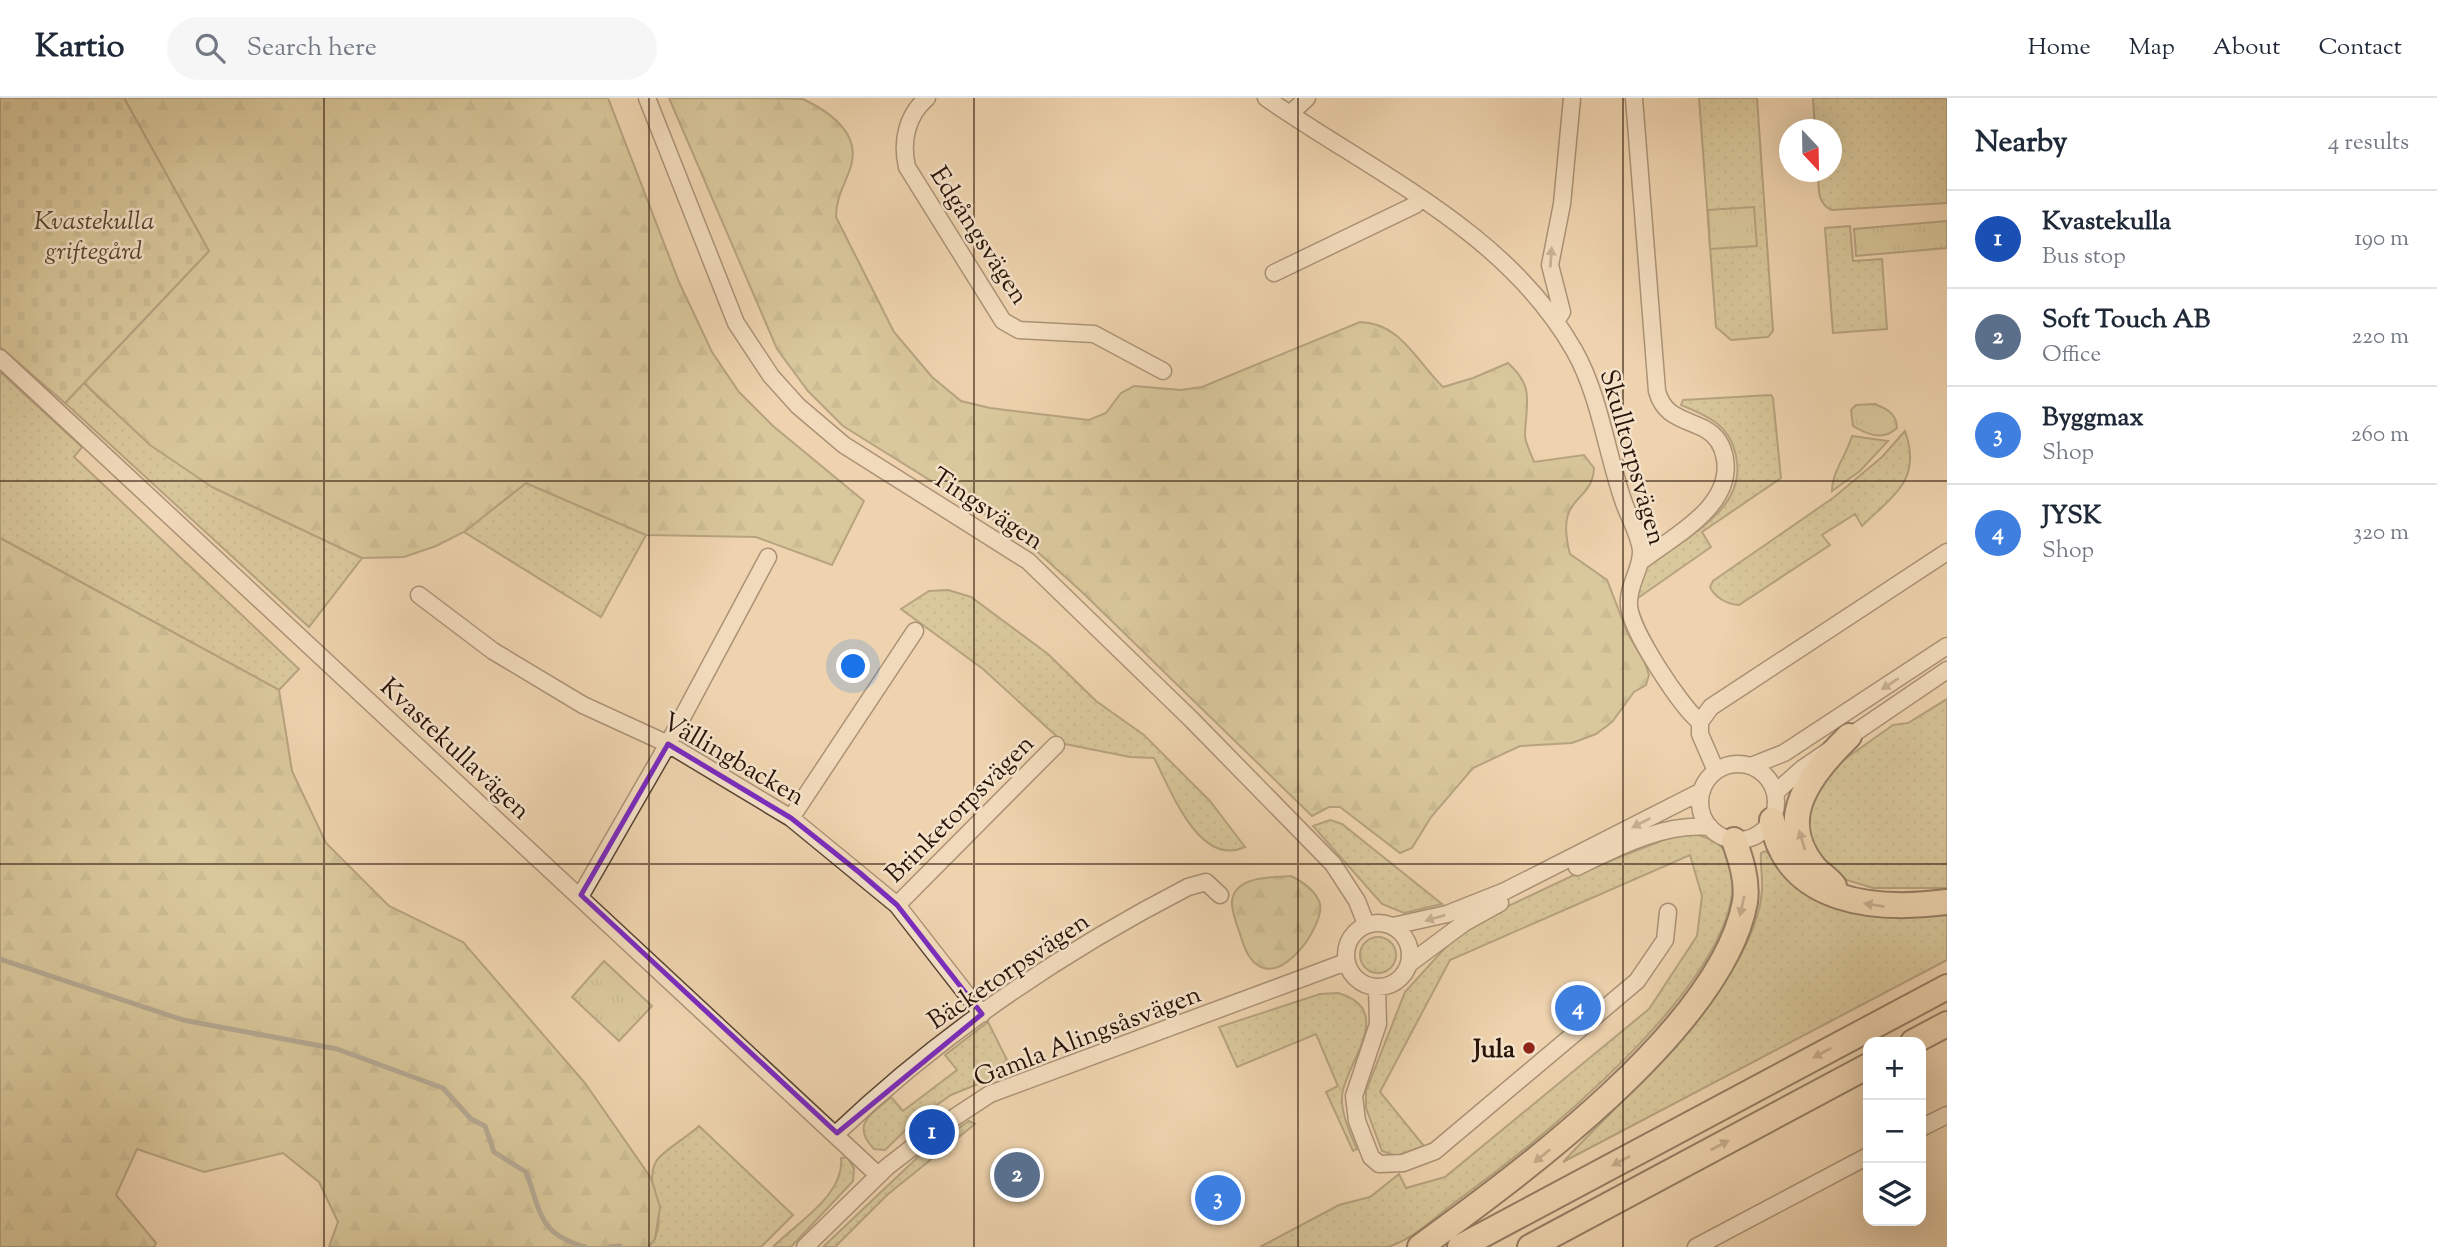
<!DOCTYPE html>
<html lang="en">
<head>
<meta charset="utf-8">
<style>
  body { margin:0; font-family:"Sorts Mill Goudy",serif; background:#f6f6f7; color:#1f2937 }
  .controls { position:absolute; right:21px; bottom:21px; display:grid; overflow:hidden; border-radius:14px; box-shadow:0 7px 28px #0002 }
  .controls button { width:63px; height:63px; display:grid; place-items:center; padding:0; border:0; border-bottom:2px solid #e0e1e3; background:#fff; color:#1f2937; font:35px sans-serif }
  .compass { position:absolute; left:1779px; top:21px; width:63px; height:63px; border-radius:50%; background:#fff; box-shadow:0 7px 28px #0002; rotate:158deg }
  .you { position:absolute; left:854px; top:569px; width:24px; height:24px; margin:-18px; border:5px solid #fff; border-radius:50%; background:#1a73e8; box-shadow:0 0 0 10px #1a73e833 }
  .badge { display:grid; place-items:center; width:46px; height:46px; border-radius:50%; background:#7c3aed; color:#fff; font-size:23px; font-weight:700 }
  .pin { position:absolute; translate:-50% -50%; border:4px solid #fff; box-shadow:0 2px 7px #0006 }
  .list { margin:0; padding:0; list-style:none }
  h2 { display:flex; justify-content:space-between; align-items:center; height:91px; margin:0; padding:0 28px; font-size:30px }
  h2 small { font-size:23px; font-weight:400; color:#747a83 }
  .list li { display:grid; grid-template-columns:46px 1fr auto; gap:21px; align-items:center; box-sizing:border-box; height:98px; padding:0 28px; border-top:2px solid #e0e1e3 }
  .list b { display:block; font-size:26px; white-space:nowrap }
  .list p { margin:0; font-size:23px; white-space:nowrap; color:#747a83 }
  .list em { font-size:23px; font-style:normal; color:#747a83 }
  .icon { flex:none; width:38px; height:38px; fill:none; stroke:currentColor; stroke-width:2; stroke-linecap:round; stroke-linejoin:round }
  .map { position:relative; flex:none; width:1947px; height:1149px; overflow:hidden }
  header { display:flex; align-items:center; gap:42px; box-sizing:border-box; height:98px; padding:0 35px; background:#fff; border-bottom:2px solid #e0e1e3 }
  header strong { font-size:33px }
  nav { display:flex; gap:38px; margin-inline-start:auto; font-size:24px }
  .search { width:490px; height:63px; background:#f6f6f7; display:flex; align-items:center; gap:18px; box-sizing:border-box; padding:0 24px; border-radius:38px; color:#747a83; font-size:26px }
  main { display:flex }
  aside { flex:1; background:#fff }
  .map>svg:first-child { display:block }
</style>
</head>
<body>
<header>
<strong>Kartio</strong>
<div class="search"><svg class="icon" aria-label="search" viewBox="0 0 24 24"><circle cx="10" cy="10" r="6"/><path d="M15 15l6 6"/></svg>Search here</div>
<nav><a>Home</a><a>Map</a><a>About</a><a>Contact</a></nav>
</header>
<main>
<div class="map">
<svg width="1947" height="1149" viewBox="0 0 1947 1149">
  <defs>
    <pattern id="grass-dots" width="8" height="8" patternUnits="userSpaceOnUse" patternTransform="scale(1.75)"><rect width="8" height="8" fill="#bebb86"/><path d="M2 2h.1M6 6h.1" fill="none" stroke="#a3a072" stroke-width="1.8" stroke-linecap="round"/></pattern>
    <pattern id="forest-firs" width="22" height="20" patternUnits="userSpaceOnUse" patternTransform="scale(1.75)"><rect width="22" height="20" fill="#bebb86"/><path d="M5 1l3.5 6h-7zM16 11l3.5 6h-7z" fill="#a3a072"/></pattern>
    <pattern id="cemetery-stones" width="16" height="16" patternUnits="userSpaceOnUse" patternTransform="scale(1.75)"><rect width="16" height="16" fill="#bebb86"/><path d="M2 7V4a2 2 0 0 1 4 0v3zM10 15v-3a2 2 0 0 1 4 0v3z" fill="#a3a072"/></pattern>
    <pattern id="park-tufts" width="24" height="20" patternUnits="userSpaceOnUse" patternTransform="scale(1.75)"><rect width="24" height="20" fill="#bebb86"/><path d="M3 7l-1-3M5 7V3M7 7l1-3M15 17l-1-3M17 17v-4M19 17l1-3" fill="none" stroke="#a3a072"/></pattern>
  </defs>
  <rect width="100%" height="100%" fill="#eed3ae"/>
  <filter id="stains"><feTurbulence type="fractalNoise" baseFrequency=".00286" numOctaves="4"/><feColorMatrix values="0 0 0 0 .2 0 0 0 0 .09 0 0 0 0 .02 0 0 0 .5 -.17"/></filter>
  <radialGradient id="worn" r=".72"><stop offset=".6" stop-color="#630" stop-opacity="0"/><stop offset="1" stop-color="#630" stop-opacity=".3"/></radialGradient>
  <!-- grass -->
  <path fill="url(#grass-dots)" stroke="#746847" stroke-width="2" d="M1699,0H1757L1773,233L1768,239L1731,242L1716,229Z
    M1813,0H1947V105L1832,112C1816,106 1819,88 1818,74H1832V32L1815,31Z
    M1850,128L1853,163L1882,161L1887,231L1833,235L1825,130Z
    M0,274L82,349L74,359L299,571L279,592L0,440Z
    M84,285L102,303L212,389L362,460L309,529L65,305Z
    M1771,297L1773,300L1781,380L1702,434L1711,449L1635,502C1638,493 1639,478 1644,471C1648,466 1657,462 1662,458C1695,434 1747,407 1736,358C1730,327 1708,318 1681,307L1683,302Z
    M1905,333C1922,381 1895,396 1862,428L1855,416L1822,437L1830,447L1739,507C1727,506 1715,500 1710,489L1713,483L1833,400L1882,359Z
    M1852,338L1888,343L1860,373L1832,393C1832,374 1846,358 1852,338Z
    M526,385L646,437L601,519L464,434Z
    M948,492L971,499L1048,556L1096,603L1144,637L1210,703L1245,749C1199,770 1171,692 1154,660L1130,659L1065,646L983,571L901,511L929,493Z
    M1947,601V790H1873L1830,777L1812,755L1806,711L1821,678L1893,627L1908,625Z
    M1330,722L1342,726L1442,806L1404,815L1382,806L1313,728Z
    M1684,734C1714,739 1733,749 1733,782C1734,888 1539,1043 1458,1102C1437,1117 1412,1143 1387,1149C1376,1149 1361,1149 1350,1149C1320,1149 1290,1149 1260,1149L1339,1107L1370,1099L1399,1076L1406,1090L1445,1079L1649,911L1697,838L1702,798L1690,757L1450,862L1380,994L1424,1048L1396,1058L1382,1053L1366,1010V993L1405,894L1454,840L1489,817L1574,777Z
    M1766,753C1828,821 1857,823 1947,816V862L1563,1064C1623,999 1757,882 1762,792C1763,780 1760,767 1761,755Z
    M1360 857a18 18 0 1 1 36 0a18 18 0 1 1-36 0Z
    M1338,895C1398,912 1344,967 1342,998C1341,1016 1350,1035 1357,1051L1353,1053L1326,994L1338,988L1316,936L1237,969L1219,929L1320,896Z
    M988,924L1012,972L951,997L918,1020L885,1052L874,1051C850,1026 872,1016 891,999L903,1013L957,972L945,957Z
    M969,1023L975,1026L887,1097L835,1149H823L919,1058Z
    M699,1028L793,1117L761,1149H648C675,1121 640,1089 657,1062C663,1053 690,1037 699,1028Z
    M847,1059L854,1070L853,1083L791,1149H773C796,1125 845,1097 841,1060Z"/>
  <!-- forest -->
  <path fill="url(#forest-firs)" stroke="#746847" stroke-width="2" d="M124,0H608L679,184L712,254L739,294L773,328L864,403L832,467L756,439L646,437L526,385L464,434L436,448L404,459L362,460L212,389L150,347L84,285L209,153Z
    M669,0C691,0 790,0 803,1C822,10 847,26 852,48C857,73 836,89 836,119L894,234L932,279L961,303L990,310L1089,322L1106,315L1121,295L1134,288L1181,292L1202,289L1360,224C1401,225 1416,263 1443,289L1473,280L1508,265C1535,289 1526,304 1525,337C1525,345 1531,355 1534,364L1584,357L1594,370C1592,408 1554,394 1570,456L1607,482L1628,536L1645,565L1649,577L1646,587L1634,594L1612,624L1596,636L1572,645L1520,648L1473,670L1431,719L1412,750L1400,755L1340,709H1329L1312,718L1082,494L1021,439L843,328L808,293L777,251Z
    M0,440L279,592L292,673L326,745L389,808L463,844L585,985L651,1080L660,1109L655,1141L648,1149H329L338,1124L319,1084L283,1055L204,1074L137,1051L116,1097L156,1145L154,1149H0Z
    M1291,778C1301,783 1314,792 1319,803C1330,825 1264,919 1241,839C1238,829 1231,814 1232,803C1235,777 1273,780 1291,778Z"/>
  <!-- cemetery -->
  <path fill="url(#cemetery-stones)" stroke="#746847" stroke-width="2" d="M0,0H124L209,153L65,305L0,249Z"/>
  <!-- park -->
  <path fill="url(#park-tufts)" stroke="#746847" stroke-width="2" d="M1754,109L1757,148L1710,151L1708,112Z
    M1947,123V150L1856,158L1854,131Z
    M1875,306C1887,311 1897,316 1897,330C1883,343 1868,337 1853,328L1851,312L1856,307Z
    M604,863L652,908L619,943L572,899Z"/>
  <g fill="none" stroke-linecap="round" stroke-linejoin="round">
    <!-- stream -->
    <path stroke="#6f7570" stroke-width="5" d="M0,861L183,922L337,951L443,990L471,1021L485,1028L494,1054L526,1074C542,1115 537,1135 585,1149
      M610,1149L620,1148"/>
    <!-- minor casing -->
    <g stroke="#5a4432" stroke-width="19">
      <path id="minor" d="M647,0L736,225L771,278L798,308L844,347L1028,463L1191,621L1333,766L1357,803L1366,826
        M927,0C907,17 901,43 907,69L1003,223L1019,232L1094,236L1163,273
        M1266,0C1374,75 1506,133 1574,252C1600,298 1606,353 1623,402C1628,418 1639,435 1641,452C1642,471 1627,488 1629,508C1631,533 1681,609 1700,624V636L1716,673
        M1634,0L1657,293C1664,319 1683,320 1705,331C1716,337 1723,348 1725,361C1733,409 1672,439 1640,464
        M1291,15L1307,0
        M1274,175L1415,107L1421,100
        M1556,223L1562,214L1550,167L1562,106L1572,0
        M0,260L878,1077
        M419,497L493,553L583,607L668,646L791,720L897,807L982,916
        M1700,624L1711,609L1947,454
        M1700 704a38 38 0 1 1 76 0a38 38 0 1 1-76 0Z
        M1751,668L1784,655L1947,548
        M1776,694L1803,670L1947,572
        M791,720L915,533
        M1577,769C1618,749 1663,725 1710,729
        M581,797L668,646L768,459
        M897,807L1056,647
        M1346 857a32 32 0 1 1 64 0a32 32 0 1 1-64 0Z
        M1393,828L1447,816L1505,793L1702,693
        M1409,866L1464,825L1500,805
        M1377,889L1378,926L1354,998L1357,1023L1371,1059L1379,1066L1403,1065L1435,1053L1637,883L1665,842L1668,814
        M1921,1030L1947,1017
        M837,1035C940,937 1062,854 1188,789L1206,784L1220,797
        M805,1149L887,1069L932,1034L990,996L1346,864
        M1696,1149L1868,1058"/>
    </g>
    <!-- highway casing -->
    <g stroke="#291408" stroke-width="28">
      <path id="highway" d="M1772,722C1786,807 1878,813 1947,804
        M1834,788C1828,780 1820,776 1814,769C1773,719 1813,674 1849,638
        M1913,944L1947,926
        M1420,1149C1519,1077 1722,929 1745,804C1748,783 1741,762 1734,742
        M1460,1149L1947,889
        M1530,1149L1868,968"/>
    </g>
    <!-- minor -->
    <use href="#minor" stroke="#f4e2ca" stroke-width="16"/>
    <!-- highway -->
    <use href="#highway" stroke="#eed3ae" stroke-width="24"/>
  </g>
  <!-- one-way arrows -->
  <defs><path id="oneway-solid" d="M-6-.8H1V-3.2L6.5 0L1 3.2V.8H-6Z" transform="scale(1.75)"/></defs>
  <g fill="#998573">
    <use href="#oneway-solid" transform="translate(1551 159) rotate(-86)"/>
    <use href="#oneway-solid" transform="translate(1890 586) rotate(146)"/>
    <use href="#oneway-solid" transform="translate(1641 725) rotate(153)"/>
    <use href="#oneway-solid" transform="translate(1435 820) rotate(164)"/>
  </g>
  <g fill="#957d63">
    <use href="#oneway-solid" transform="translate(1802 742) rotate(-107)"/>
    <use href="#oneway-solid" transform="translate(1874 807) rotate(-171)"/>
    <use href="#oneway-solid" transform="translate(1742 808) rotate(102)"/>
    <use href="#oneway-solid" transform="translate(1822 955) rotate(152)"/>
    <use href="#oneway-solid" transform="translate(1720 1047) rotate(-28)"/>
    <use href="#oneway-solid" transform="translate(1542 1058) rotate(141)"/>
    <use href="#oneway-solid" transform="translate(1621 1063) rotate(152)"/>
  </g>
  <!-- marked area -->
  <path d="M0 0H1947V1149H0ZM668,646L791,720L860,775L897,807L982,916L837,1035L581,797Z" fill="#eed3ae" fill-opacity=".55" fill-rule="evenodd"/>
  <path fill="none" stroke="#7b2cbf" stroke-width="5" stroke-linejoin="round" d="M668,646L791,720L860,775L897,807L982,916L837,1035L581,797Z"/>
  <!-- grid -->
  <path fill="none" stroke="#291408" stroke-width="2" stroke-opacity="0.55" d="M324,0V1149M649,0V1149M974,0V1149M1298,0V1149M1623,0V1149M0,383H1947M0,766H1947"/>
  <!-- markers -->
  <circle fill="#8f2418" stroke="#f4e2ca" stroke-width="2.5" cx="1529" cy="950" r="7"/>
  <g text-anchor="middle" stroke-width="5" stroke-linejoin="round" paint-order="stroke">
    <!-- park labels -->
    <g font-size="26" font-style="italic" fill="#56462e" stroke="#f4e2ca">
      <text x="94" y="131">Kvastekulla<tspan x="94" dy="30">griftegård</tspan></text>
    </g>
    <!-- street labels -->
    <g font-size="26" fill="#291408" stroke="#f4e2ca">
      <text transform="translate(980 137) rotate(57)" y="9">Edgångsvägen</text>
      <text transform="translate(1634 359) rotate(74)" y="9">Skulltorpsvägen</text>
      <text transform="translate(988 410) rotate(33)" y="9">Tingsvägen</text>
      <text transform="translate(456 650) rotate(43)" y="9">Kvastekullavägen</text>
      <text transform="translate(734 660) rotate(30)" y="9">Vällingbacken</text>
      <text transform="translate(959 710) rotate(-45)" y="9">Brinketorpsvägen</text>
      <text transform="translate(1008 872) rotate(-34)" y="9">Bäcketorpsvägen</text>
      <text transform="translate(1087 937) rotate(-21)" y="9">Gamla Alingsåsvägen</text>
    </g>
    <!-- poi labels -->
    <g font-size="26" font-weight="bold" fill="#291408" stroke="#f4e2ca" text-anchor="end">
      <text x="1515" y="959">Jula</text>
    </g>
  </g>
  <rect width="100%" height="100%" filter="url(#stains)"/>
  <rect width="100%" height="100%" fill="url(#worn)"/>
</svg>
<div class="controls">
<button>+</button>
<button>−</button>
<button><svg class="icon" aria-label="layers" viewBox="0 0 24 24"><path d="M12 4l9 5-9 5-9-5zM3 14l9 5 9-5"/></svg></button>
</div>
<svg class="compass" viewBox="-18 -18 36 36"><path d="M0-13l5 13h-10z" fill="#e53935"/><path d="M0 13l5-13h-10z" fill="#747a83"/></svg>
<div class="you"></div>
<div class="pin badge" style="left:932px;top:1034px;background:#1a4fb4">1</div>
<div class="pin badge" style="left:1017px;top:1077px;background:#5c6f8a">2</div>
<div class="pin badge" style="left:1218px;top:1100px;background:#3f7fe0">3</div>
<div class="pin badge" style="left:1578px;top:910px;background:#3f7fe0">4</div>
</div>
<aside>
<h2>Nearby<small>4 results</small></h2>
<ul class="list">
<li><span class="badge" style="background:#1a4fb4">1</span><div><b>Kvastekulla</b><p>Bus stop</p></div><em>190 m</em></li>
<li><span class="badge" style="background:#5c6f8a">2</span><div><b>Soft Touch AB</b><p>Office</p></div><em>220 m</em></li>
<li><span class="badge" style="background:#3f7fe0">3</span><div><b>Byggmax</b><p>Shop</p></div><em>260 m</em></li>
<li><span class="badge" style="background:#3f7fe0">4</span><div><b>JYSK</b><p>Shop</p></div><em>320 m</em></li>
</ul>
</aside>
</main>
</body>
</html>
